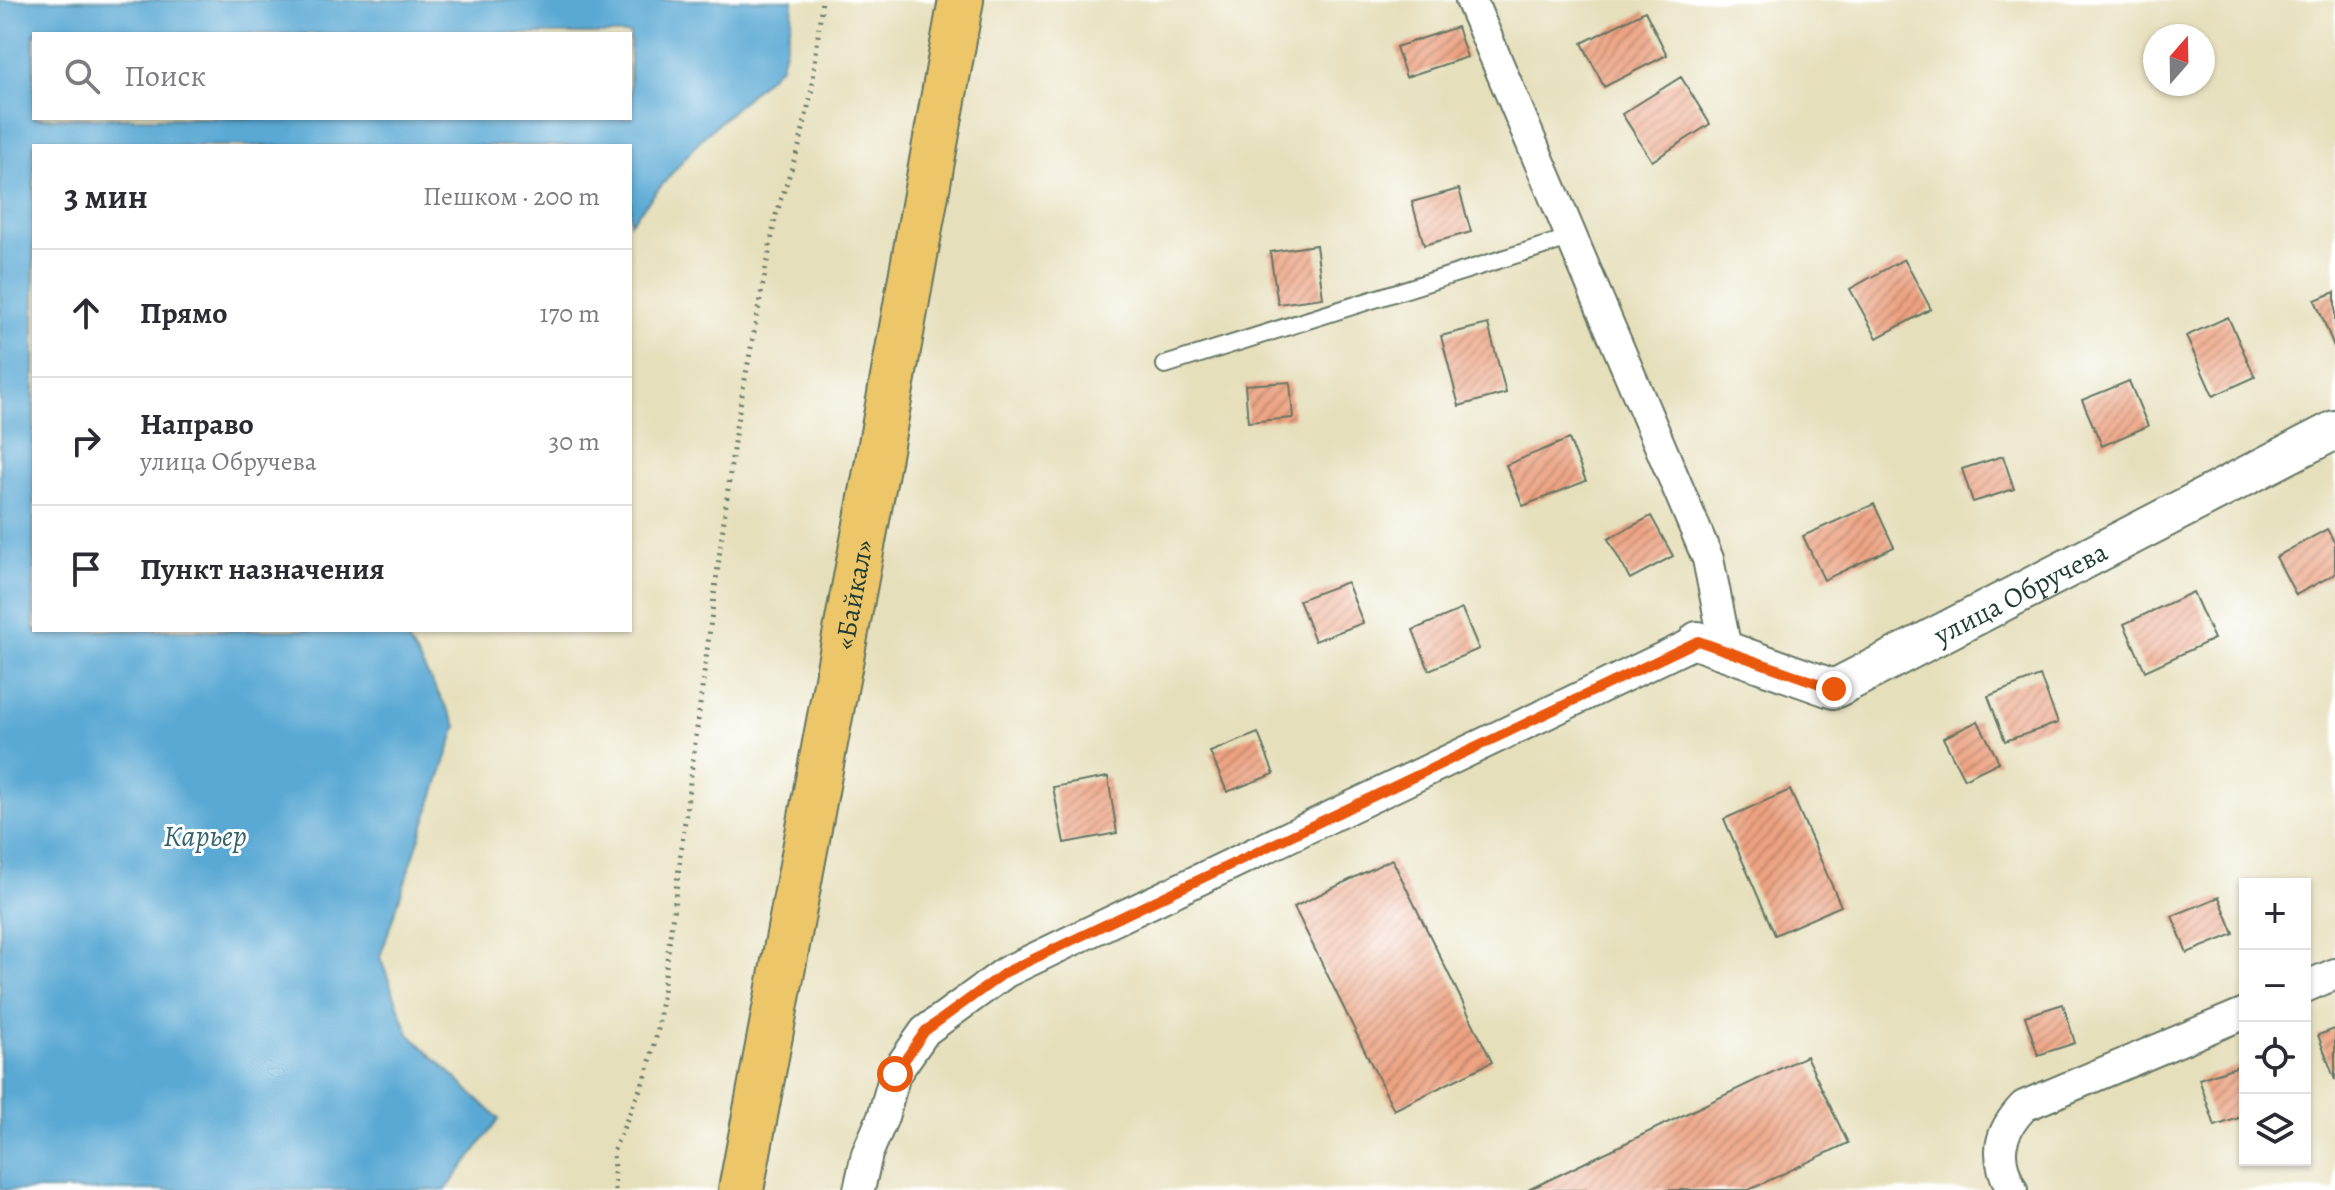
<!DOCTYPE html>
<html lang="ru">
<head>
<meta charset="utf-8">
<style>
  body { margin:0; font-family:Alegreya,serif; background:#f7f7f7; color:#2b2b33 }
  .controls { position:absolute; right:24px; bottom:24px; display:grid; overflow:hidden; border-radius:0px; box-shadow:0 2px 6px #0004 }
  .controls button { width:72px; height:72px; display:grid; place-items:center; padding:0; border:0; border-bottom:2px solid #e1e1e2; background:#fff; color:#2b2b33; font:40px sans-serif }
  .compass { position:absolute; left:2143px; top:24px; width:72px; height:72px; border-radius:50%; background:#fff; box-shadow:0 2px 6px #0004; rotate:20deg }
  .stop { position:absolute; width:24px; height:24px; margin:-18px; border:6px solid #ea580c; border-radius:50%; background:#fff }
  .stop.end { background:#ea580c; border-color:#fff; box-shadow:0 2px 8px #0008 }
  .list { margin:0; padding:0; list-style:none }
  h2 { display:flex; justify-content:space-between; align-items:center; height:104px; margin:0; padding:0 32px; font-size:34px }
  h2 small { font-size:26px; font-weight:400; color:#7c7c81 }
  .list li { display:grid; grid-template-columns:52px 1fr auto; gap:24px; align-items:center; box-sizing:border-box; height:128px; padding:0 32px; border-top:2px solid #e1e1e2 }
  .list b { display:block; font-size:30px; white-space:nowrap }
  .list p { margin:0; font-size:26px; white-space:nowrap; color:#7c7c81 }
  .list em { font-size:26px; font-style:normal; color:#7c7c81 }
  .icon { flex:none; width:44px; height:44px; fill:none; stroke:currentColor; stroke-width:2; stroke-linecap:round; stroke-linejoin:round }
  .map { position:relative; flex:none; width:2335px; height:1190px; overflow:hidden }
  .search { position:absolute; background:#fff; box-shadow:0 2px 6px #0004; left:32px; top:32px; width:600px; height:88px; display:flex; align-items:center; gap:20px; box-sizing:border-box; padding:0 28px; border-radius:0px; color:#7c7c81; font-size:30px }
  .panel { position:absolute; background:#fff; box-shadow:0 2px 6px #0004; left:32px; top:144px; width:600px; height:488px; border-radius:0px }
  .map>svg:first-child { display:block }
</style>
</head>
<body>
<div class="map">
<svg width="2335" height="1190" viewBox="0 0 2335 1190">
  <defs>
    <pattern id="building-hatch" width="6" height="6" patternUnits="userSpaceOnUse" patternTransform="scale(2)"><rect width="6" height="6" fill="#eda281"/><path d="M-1 1l2-2M0 6l6-6M5 7l2-2" fill="none" stroke="#bf856a"/></pattern>
  </defs>
  <rect width="100%" height="100%" fill="#fff"/>
  <filter id="ink" filterUnits="userSpaceOnUse"><feTurbulence type="fractalNoise" baseFrequency=".0125" numOctaves="2"/><feDisplacementMap in="SourceGraphic" scale="16" xChannelSelector="R" yChannelSelector="G"/><feConvolveMatrix kernelMatrix="1 2 1 2 8 2 1 2 1" color-interpolation-filters="sRGB"/></filter>
  <filter id="wash" filterUnits="userSpaceOnUse"><feTurbulence type="fractalNoise" baseFrequency=".006" numOctaves="4" result="noise"/><feDisplacementMap in="SourceGraphic" scale="32" xChannelSelector="R" yChannelSelector="G"/><feGaussianBlur stdDeviation="1.8" result="paint"/><feColorMatrix in="noise" values="0 0 0 0 0 0 0 0 0 0 0 0 0 0 0 0 0 1.4 0 .05"/><feComposite in="paint" operator="in"/></filter>
  <g filter="url(#wash)">
    <rect width="100%" height="100%" fill="#e6dfbb"/>
    <!-- water -->
    <path fill="#5aa9d4" stroke="#3c7384" stroke-width="2" fill-rule="evenodd" d="M0,0H793L792,18L781,66L700,140L630,223V146H34V630H402L457,726L380,957L409,1034L499,1119L446,1190H0ZM34,34H630V118H34Z"/>
    <g id="blocks">
      <!-- building -->
      <path fill="url(#building-hatch)" d="M1645,11L1667,55L1604,87L1582,43Z
        M1457,27L1467,57L1406,77L1396,47Z
        M1681,77L1710,124L1652,161L1622,114Z
        M1459,189L1471,232L1424,245L1412,202Z
        M1316,245L1323,298L1278,304L1270,252Z
        M1904,259L1931,309L1877,338L1850,289Z
        M2335,292V349L2315,300Z
        M2228,317L2255,377L2213,396L2186,336Z
        M1488,324L1506,393L1459,406L1441,336Z
        M2129,381L2148,426L2102,446L2082,400Z
        M1290,382L1293,418L1248,422L1245,385Z
        M1569,439L1586,481L1523,506L1506,465Z
        M2003,456L2014,489L1973,502L1962,469Z
        M1874,504L1894,547L1824,580L1803,536Z
        M1651,516L1673,556L1630,579L1608,539Z
        M2327,529L2335,543V574L2296,595L2276,557Z
        M1347,582L1363,623L1315,641L1299,600Z
        M2193,592L2214,639L2145,671L2124,624Z
        M1462,609L1479,649L1429,670L1413,630Z
        M2040,676L2058,723L2005,741L1988,696Z
        M1978,721L1999,762L1964,779L1943,738Z
        M1258,733L1274,774L1227,792L1210,752Z
        M1108,777L1117,833L1064,843L1053,787Z
        M1790,790L1841,906L1775,935L1724,819Z
        M1392,859L1492,1062L1394,1110L1294,907Z
        M2219,897L2234,934L2187,953L2172,916Z
        M2063,1004L2075,1043L2038,1055L2025,1016Z
        M2335,1029V1080L2318,1035Z
        M1806,1056L1848,1143L1749,1190H1528Z
        M2245,1064V1116L2215,1126L2199,1079Z"/>
    </g>
  </g>
  <g filter="url(#ink)">
    <use href="#blocks" fill-opacity="0" stroke="#657663" stroke-width="2"/>
    <g fill="none" stroke-linecap="round" stroke-linejoin="round">
      <!-- service casing -->
      <g stroke="#657663" stroke-width="20">
        <path id="service" d="M1165,365L1572,237"/>
      </g>
      <!-- minor casing -->
      <g stroke="#657663" stroke-width="34">
        <path id="minor" d="M1471,0L1708,559L1724,639V649
          M2305,987L2335,974
          M859,1190L867,1154L883,1117L895,1074L925,1031L1006,972L1698,641
          M2012,1190C1994,1156 1998,1133 2024,1106L2245,1013"/>
      </g>
      <!-- tertiary casing -->
      <g stroke="#657663" stroke-width="42">
        <g id="tertiary">
          <path id="s1" d="M1698,641L1834,689L2335,430"/>
        </g>
      </g>
      <!-- trunk casing -->
      <g stroke="#657663" stroke-width="48">
        <g id="trunk">
          <path id="s2" d="M741,1190L878,461L961,0"/>
        </g>
      </g>
      <!-- path -->
      <path stroke="#657663" stroke-width="5" stroke-dasharray="2 6" stroke-linecap="butt" d="M615,1190L613,1152L647,1073L658,1029L736,427L776,215L800,143L812,89L822,0"/>
      <!-- service -->
      <use href="#service" stroke="#fff" stroke-width="16"/>
      <!-- minor -->
      <use href="#minor" stroke="#fff" stroke-width="30"/>
      <!-- tertiary -->
      <use href="#tertiary" stroke="#fff" stroke-width="38"/>
      <!-- trunk -->
      <use href="#trunk" stroke="#ecc669" stroke-width="44"/>
    </g>
  </g>
  <g fill="none" stroke-linecap="round" stroke-linejoin="round" filter="url(#ink)">
    <!-- route -->
    <path stroke="#ea580c" stroke-width="10" d="M895,1074L925,1031L1006,972L1698,641L1834,689"/>
  </g>
  <g text-anchor="middle" stroke-width="6" stroke-linejoin="round" paint-order="stroke">
    <!-- street labels -->
    <g font-size="28" fill="#1f3d34" stroke="#fff">
      <text dy="10" stroke="none"><textPath href="#s1" startOffset="354">улица Обручева</textPath></text>
      <text dy="10" stroke="none"><textPath href="#s2" startOffset="606">«Байкал»</textPath></text>
    </g>
    <!-- water labels -->
    <g font-size="30" font-style="italic" fill="#34636c" stroke="#fff">
      <text x="205" y="846">Карьер</text>
    </g>
  </g>
</svg>
<div class="controls">
<button>+</button>
<button>−</button>
<button><svg class="icon" aria-label="locate" viewBox="0 0 24 24"><circle cx="12" cy="12" r="6"/><path d="M12 2v4M12 18v4M2 12h4M18 12h4"/></svg></button>
<button><svg class="icon" aria-label="layers" viewBox="0 0 24 24"><path d="M12 4l9 5-9 5-9-5zM3 14l9 5 9-5"/></svg></button>
</div>
<svg class="compass" viewBox="-18 -18 36 36"><path d="M0-13l5 13h-10z" fill="#e53935"/><path d="M0 13l5-13h-10z" fill="#7c7c81"/></svg>
<div class="stop" style="left:895px;top:1074px"></div>
<div class="stop end" style="left:1834px;top:689px"></div>
<div class="search"><svg class="icon" aria-label="search" viewBox="0 0 24 24"><circle cx="10" cy="10" r="6"/><path d="M15 15l6 6"/></svg>Поиск</div>
<section class="panel">
<h2>3 мин<small>Пешком · 200 m</small></h2>
<ul class="list">
<li><svg class="icon" aria-label="ahead" viewBox="0 0 24 24"><path d="M12 20V5M6 11l6-6 6 6"/></svg><div><b>Прямо</b></div><em>170 m</em></li>
<li><svg class="icon" aria-label="right" viewBox="0 0 24 24"><path d="M7 20v-9h11M14 6l5 5-5 5"/></svg><div><b>Направо</b><p>улица Обручева</p></div><em>30 m</em></li>
<li><svg class="icon" aria-label="arrive" viewBox="0 0 24 24"><path d="M6 21V4h12l-3 4 3 4H6"/></svg><div><b>Пункт назначения</b></div></li>
</ul>
</section>
</div>
</body>
</html>
